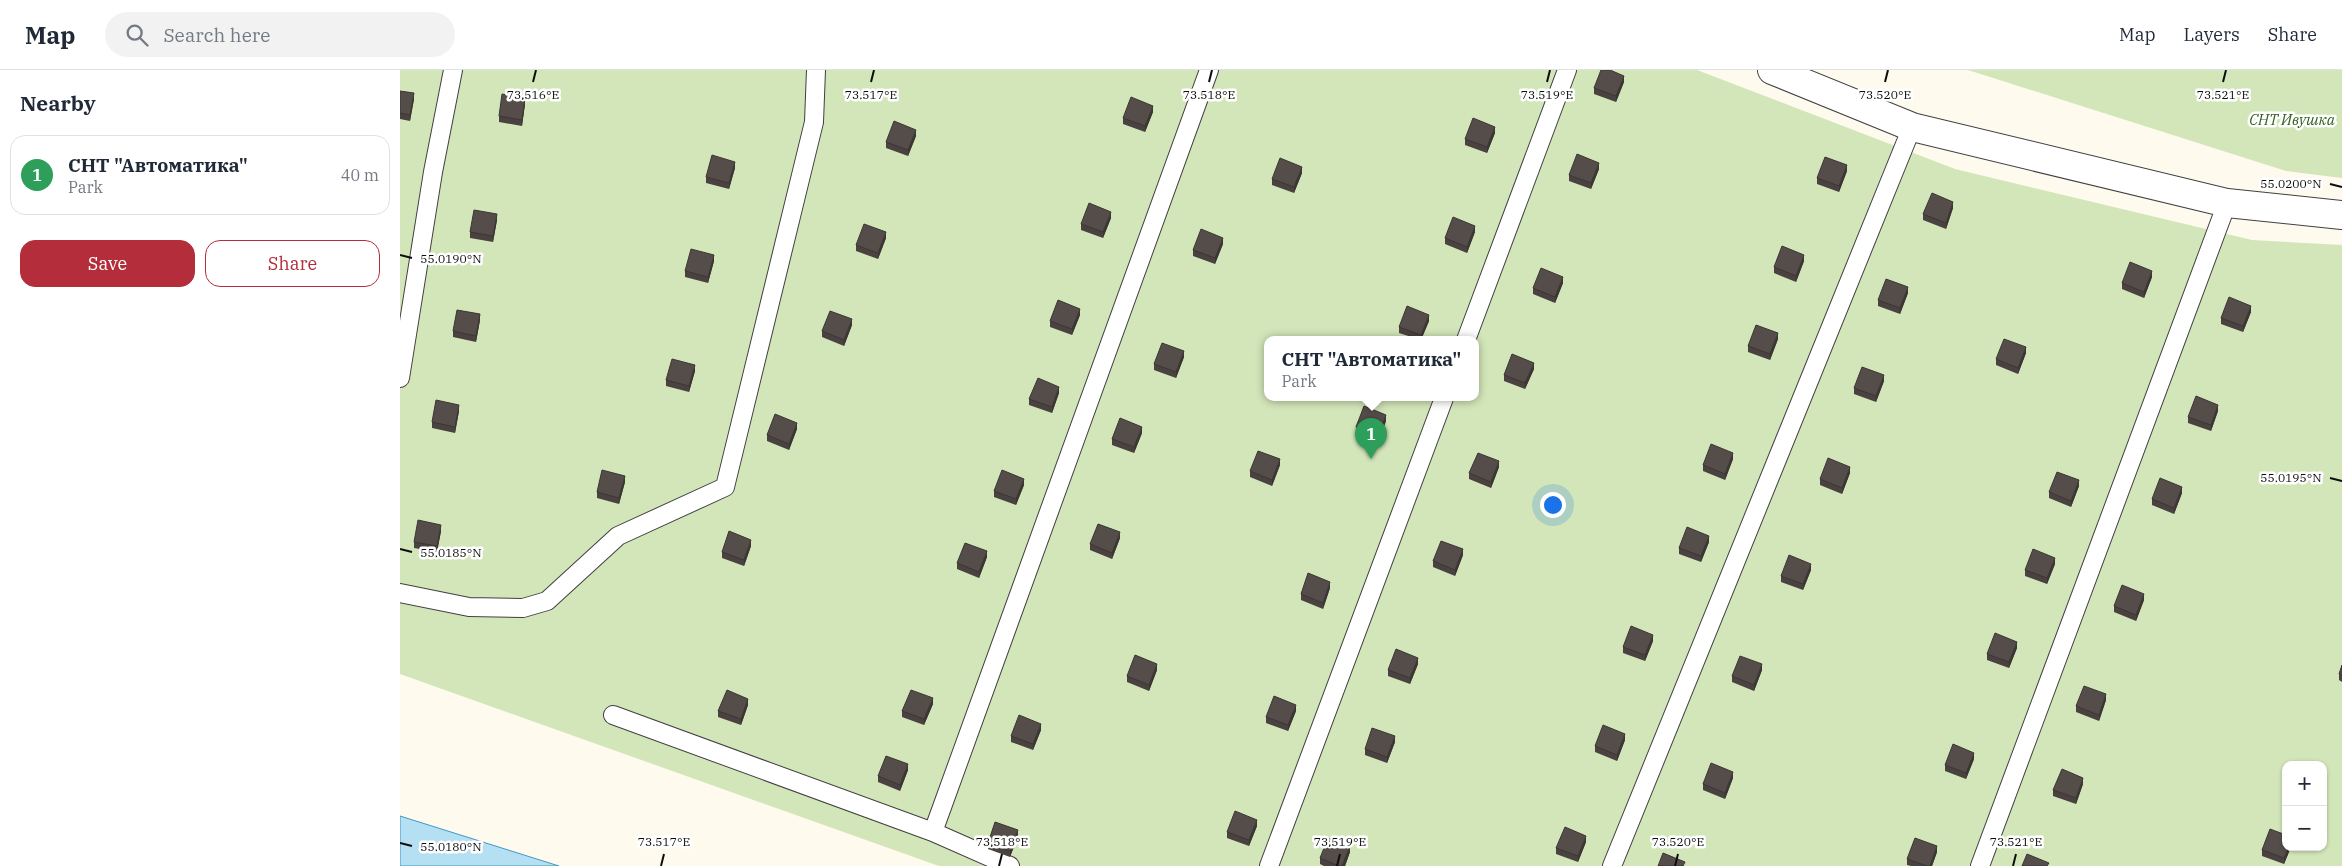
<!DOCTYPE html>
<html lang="en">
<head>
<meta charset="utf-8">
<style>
  body { margin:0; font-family:"IBM Plex Serif",serif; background:#f2f2f3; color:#1f2937 }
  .controls { position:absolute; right:15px; bottom:15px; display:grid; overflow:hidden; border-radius:10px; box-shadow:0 1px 4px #0004 }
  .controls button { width:45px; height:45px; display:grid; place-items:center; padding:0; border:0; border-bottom:1px solid #e0e1e3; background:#fff; color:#1f2937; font:25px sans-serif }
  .you { position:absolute; left:1152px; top:434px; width:18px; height:18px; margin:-12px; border:4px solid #fff; border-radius:50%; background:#1a73e8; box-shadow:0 0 0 8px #1a73e833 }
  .badge { display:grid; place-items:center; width:32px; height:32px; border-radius:50%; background:#b42d3b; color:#fff; font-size:16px; font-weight:700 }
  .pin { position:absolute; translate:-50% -41px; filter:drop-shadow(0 1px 2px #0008) }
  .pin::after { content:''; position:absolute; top:26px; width:18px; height:15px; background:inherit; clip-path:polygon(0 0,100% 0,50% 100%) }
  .popup { position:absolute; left:864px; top:266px; width:215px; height:65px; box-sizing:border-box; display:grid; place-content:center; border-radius:10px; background:#fff; filter:drop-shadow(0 1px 4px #0005); font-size:16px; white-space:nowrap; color:#747a83 }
  .popup b { font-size:19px; color:#1f2937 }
  .popup::after { content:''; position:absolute; left:50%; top:100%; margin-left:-10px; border:10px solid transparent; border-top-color:#fff }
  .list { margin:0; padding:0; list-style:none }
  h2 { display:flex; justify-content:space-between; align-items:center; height:65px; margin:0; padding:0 20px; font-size:21px }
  h2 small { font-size:16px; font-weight:400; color:#747a83 }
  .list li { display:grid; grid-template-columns:32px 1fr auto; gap:15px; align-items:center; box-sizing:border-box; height:80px; margin:0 10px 10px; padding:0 10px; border:1px solid #e0e1e3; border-radius:15px }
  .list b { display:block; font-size:19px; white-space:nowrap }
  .list p { margin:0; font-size:16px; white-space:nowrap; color:#747a83 }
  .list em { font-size:16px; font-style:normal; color:#747a83 }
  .actions { display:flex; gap:10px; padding:15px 20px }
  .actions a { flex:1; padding:11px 0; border:1px solid #b42d3b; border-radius:15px; text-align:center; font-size:18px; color:#b42d3b }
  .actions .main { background:#b42d3b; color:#fff }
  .icon { flex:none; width:28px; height:28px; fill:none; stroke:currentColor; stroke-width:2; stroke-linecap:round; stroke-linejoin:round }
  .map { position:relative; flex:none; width:1942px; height:796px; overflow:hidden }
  header { display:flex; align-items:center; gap:30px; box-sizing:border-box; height:70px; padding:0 25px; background:#fff; border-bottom:1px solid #e0e1e3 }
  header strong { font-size:24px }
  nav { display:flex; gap:28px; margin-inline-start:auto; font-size:18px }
  .search { width:350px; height:45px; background:#f2f2f3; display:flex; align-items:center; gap:12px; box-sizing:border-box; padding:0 18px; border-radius:28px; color:#747a83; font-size:19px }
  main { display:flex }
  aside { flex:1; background:#fff }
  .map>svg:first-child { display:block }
</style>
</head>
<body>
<header>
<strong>Map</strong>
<div class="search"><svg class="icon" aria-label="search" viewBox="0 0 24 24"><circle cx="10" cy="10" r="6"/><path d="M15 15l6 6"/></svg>Search here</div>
<nav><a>Map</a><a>Layers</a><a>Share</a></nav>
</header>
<main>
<aside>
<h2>Nearby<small></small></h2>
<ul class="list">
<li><span class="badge" style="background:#2e9e5b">1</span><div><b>СНТ &quot;Автоматика&quot;</b><p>Park</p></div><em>40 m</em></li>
</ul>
<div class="actions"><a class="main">Save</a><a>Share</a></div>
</aside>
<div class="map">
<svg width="1942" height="796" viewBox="0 0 1942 796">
  <rect width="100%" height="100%" fill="#fefaee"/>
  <!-- green -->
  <path fill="#d3e6b9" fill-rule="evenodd" d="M0,0H1297L1555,99L1852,170L1942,175V796H539L0,604ZM867,270H1075V328H867ZM1886,695H1923V777H1886Z
    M1568,0H1942V108L1886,101Z"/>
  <!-- water -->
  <path fill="#b5dff2" stroke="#4198c5" d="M0,746L159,796H0Z"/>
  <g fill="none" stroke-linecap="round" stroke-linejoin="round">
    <!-- lane casing -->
    <g stroke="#404040" stroke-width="20">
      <path id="lane" d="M1066,270L1167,0
        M0,308L33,102L53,0
        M0,523L69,537L123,538L147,531L218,466L325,417L414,52L416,0
        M213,645L533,762L610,796
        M533,762L809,0
        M869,796L1044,328
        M1212,796L1512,57
        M1580,796L1827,133"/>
    </g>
    <!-- street casing -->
    <g stroke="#404040" stroke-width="30">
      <path id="street" d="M1372,0L1512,57L1827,133L1942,145"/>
    </g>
    <!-- lane -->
    <use href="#lane" stroke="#fff" stroke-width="18"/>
    <!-- street -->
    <use href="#street" stroke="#fff" stroke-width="28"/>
  </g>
  <!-- wall -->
  <path fill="#494240" d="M1224,12L1216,32L1194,24V18Z
    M0,21L14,29L10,51L0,49Z
    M125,34L122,56L99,52V46Z
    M753,42L745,62L723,54V48Z
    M1095,63L1087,83L1065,75V69Z
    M516,66L508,86L486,78V72Z
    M335,98L329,119L306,113V107Z
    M1199,99L1191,119L1169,111V105Z
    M1447,101L1439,122L1417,114V108Z
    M902,103L894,123L872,115V109Z
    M1553,138L1546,159L1523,150V144Z
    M711,148L703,168L681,160V154Z
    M97,150L93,172L70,168V162Z
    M1075,162L1067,183L1045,174V168Z
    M486,168L478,189L456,181V175Z
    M823,174L815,194L793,186V180Z
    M314,191L308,213L285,207V201Z
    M1404,191L1396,212L1374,203V197Z
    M1752,207L1744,228L1722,219V213Z
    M1163,213L1155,233L1133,224V218Z
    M1508,223L1500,244L1478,236V230Z
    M1851,242L1843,262L1821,254V248Z
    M680,245L672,265L650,257V251Z
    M80,250L76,272L53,267V261Z
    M1029,251L1021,270L999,263V257Z
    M452,255L444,276L422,267V261Z
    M1378,269L1370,290L1348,282V276Z
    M1626,283L1618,304L1596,295V289Z
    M784,287L776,308L754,300V294Z
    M1134,299L1125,319L1104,311V305Z
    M295,301L289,322L266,316V310Z
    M1484,311L1476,332L1454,324V318Z
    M659,323L652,343L629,335V329Z
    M59,341L55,363L32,358V352Z
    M1818,341L1811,361L1788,353V347Z
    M986,351L978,372L956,363V357Z
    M397,359L389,380L367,371V365Z
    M742,363L734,383L712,375V369Z
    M1333,389L1325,410L1303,401V395Z
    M880,395L872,416L850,407V401Z
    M1099,397L1091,418L1069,409V403Z
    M1450,403L1442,424L1420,415V409Z
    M225,412L219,434L197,428V422Z
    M624,415L616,435L594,427V421Z
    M1679,416L1671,437L1649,428V422Z
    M1782,423L1774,444L1752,435V429Z
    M41,461L37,482L14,478V472Z
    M720,468L712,489L690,480V474Z
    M1309,472L1301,492L1279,484V478Z
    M351,476L344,496L322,488V482Z
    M1063,485L1055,506L1033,497V491Z
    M587,487L579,508L557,499V493Z
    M1655,494L1647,514L1625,506V500Z
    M1411,500L1403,520L1381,512V506Z
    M930,518L923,539L901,530V524Z
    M1744,530L1736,551L1714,542V536Z
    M1253,571L1245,591L1223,583V577Z
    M1617,578L1609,598L1587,590V584Z
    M1018,594L1010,614L988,606V600Z
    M1942,595V612L1939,610V604Z
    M757,600L749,621L727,612V606Z
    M1362,600L1354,621L1332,612V606Z
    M1706,630L1699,651L1676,642V636Z
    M533,634L524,655L502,647V641Z
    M348,635L341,655L318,647V641Z
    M896,641L888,661L866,653V647Z
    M641,660L633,680L611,672V666Z
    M1225,670L1217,691L1195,682V676Z
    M995,672L987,693L965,685V679Z
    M1574,689L1566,709L1545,701V695Z
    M508,700L500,721L478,712V706Z
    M1333,708L1325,729L1303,720V714Z
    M1683,714L1676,734L1653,726V720Z
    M857,756L849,776L827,768V762Z
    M618,766L610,787L588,779V773Z
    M1186,772L1178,792L1156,784V778Z
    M1886,777H1891L1884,794L1862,786V780Z
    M950,782L945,796H924L920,794V788Z
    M1537,782L1532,796H1511L1507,795V789Z"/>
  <!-- shaded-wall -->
  <path fill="#3c3634" d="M1224,6V12L1216,32V26Z
    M14,23V29L10,51V45Z
    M125,28V34L122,56V50Z
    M753,36V42L745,62V56Z
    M1095,57V63L1087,83V77Z
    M516,60V66L508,86V80Z
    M335,92V98L329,119V113Z
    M1199,93V99L1191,119V113Z
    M1447,95V101L1439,122V116Z
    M902,97V103L894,123V117Z
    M1553,132V138L1546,159V153Z
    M711,142V148L703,168V162Z
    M97,144V150L93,172V166Z
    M1075,156V162L1067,183V177Z
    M486,162V168L478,189V183Z
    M823,168V174L815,194V188Z
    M314,185V191L308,213V207Z
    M1404,185V191L1396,212V206Z
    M1752,201V207L1744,228V222Z
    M1163,207V213L1155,233V227Z
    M1508,217V223L1500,244V238Z
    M1851,236V242L1843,262V256Z
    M680,239V245L672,265V259Z
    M80,244V250L76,272V266Z
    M1029,245V251L1021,270V265Z
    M452,249V255L444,276V270Z
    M1378,263V269L1370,290V284Z
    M1626,277V283L1618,304V298Z
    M784,281V287L776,308V302Z
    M1134,293V299L1125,319V313Z
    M295,295V301L289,322V316Z
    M1484,305V311L1476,332V326Z
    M659,317V323L652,343V337Z
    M59,335V341L55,363V357Z
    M1818,335V341L1811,361V355Z
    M986,345V351L978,372V366Z
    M397,353V359L389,380V374Z
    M742,357V363L734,383V377Z
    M1333,383V389L1325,410V404Z
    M880,389V395L872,416V410Z
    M1099,391V397L1091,418V412Z
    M1450,397V403L1442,424V418Z
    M225,406V412L219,434V428Z
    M624,409V415L616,435V429Z
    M1679,410V416L1671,437V431Z
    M1782,417V423L1774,444V438Z
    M41,455V461L37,482V476Z
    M720,462V468L712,489V483Z
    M1309,466V472L1301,492V486Z
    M351,470V476L344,496V490Z
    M1063,479V485L1055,506V500Z
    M587,481V487L579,508V502Z
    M1655,488V494L1647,514V508Z
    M1411,494V500L1403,520V514Z
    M930,512V518L923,539V533Z
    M1744,524V530L1736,551V545Z
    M1253,565V571L1245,591V585Z
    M1617,572V578L1609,598V592Z
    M1018,588V594L1010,614V608Z
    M757,594V600L749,621V615Z
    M1362,594V600L1354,621V615Z
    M1706,624V630L1699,651V645Z
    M533,628V634L524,655V649Z
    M348,629V635L341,655V649Z
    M896,635V641L888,661V655Z
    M641,654V660L633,680V674Z
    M1225,664V670L1217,691V685Z
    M995,666V672L987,693V687Z
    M1574,683V689L1566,709V703Z
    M508,694V700L500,721V715Z
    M1333,702V708L1325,729V723Z
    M1683,708V714L1676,734V728Z
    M857,750V756L849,776V770Z
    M618,760V766L610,787V781Z
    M1186,766V772L1178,792V786Z
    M950,776V782L945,796H942Z
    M1537,776V782L1532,796H1530Z
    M1889,777H1891L1884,794V788Z"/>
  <!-- building -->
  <path fill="#554d4a" stroke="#3c3634" d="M1201,0H1210L1224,6L1216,26L1194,18Z
    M0,21L14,23L10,45L0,43Z
    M102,24L125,28L122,50L99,46Z
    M731,27L753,36L745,56L723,48Z
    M1073,48L1095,57L1087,77L1065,69Z
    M494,51L516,60L508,80L486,72Z
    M1177,84L1199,93L1191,113L1169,105Z
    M312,85L335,92L329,113L306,107Z
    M1425,87L1447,95L1439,116L1417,108Z
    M880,88L902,97L894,117L872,109Z
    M1532,123L1553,132L1546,153L1523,144Z
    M689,133L711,142L703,162L681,154Z
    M74,140L97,144L93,166L70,162Z
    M1053,147L1075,156L1067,177L1045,168Z
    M464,154L486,162L478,183L456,175Z
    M801,159L823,168L815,188L793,180Z
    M1382,176L1404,185L1396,206L1374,197Z
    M291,179L314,185L308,207L285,201Z
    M1730,192L1752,201L1744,222L1722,213Z
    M1141,198L1163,207L1155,227L1133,218Z
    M1486,209L1508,217L1500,238L1478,230Z
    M1829,227L1851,236L1843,256L1821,248Z
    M658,230L680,239L672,259L650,251Z
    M1007,236L1029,245L1021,265L999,257Z
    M57,240L80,244L76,266L53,261Z
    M430,241L452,249L444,270L422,261Z
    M1356,255L1378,263L1370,284L1348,276Z
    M1604,269L1626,277L1618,298L1596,289Z
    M762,273L784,281L776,302L754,294Z
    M1112,284L1134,293L1125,313L1104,305Z
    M272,289L295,295L289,316L266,310Z
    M1462,297L1484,305L1476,326L1454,318Z
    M638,308L659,317L652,337L629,329Z
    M1796,326L1818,335L1811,355L1788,347Z
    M36,330L59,335L55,357L32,352Z
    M964,336L986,345L978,366L956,357Z
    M375,344L397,353L389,374L367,365Z
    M720,348L742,357L734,377L712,369Z
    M1311,374L1333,383L1325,404L1303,395Z
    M858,381L880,389L872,410L850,401Z
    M1078,383L1099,391L1091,412L1069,403Z
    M1428,388L1450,397L1442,418L1420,409Z
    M202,400L225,406L219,428L197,422Z
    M602,400L624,409L616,429L594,421Z
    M1657,402L1679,410L1671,431L1649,422Z
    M1760,408L1782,417L1774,438L1752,429Z
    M18,450L41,455L37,476L14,472Z
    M698,454L720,462L712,483L690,474Z
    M1287,457L1309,466L1301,486L1279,478Z
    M329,461L351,470L344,490L322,482Z
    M1041,471L1063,479L1055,500L1033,491Z
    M565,473L587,481L579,502L557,493Z
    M1633,479L1655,488L1647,508L1625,500Z
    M1389,485L1411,494L1403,514L1381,506Z
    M908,503L930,512L923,533L901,524Z
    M1722,515L1744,524L1736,545L1714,536Z
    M1231,556L1253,565L1245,585L1223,577Z
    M1595,563L1617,572L1609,592L1587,584Z
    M996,579L1018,588L1010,608L988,600Z
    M735,585L757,594L749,615L727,606Z
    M1340,586L1362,594L1354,615L1332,606Z
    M1942,595V606L1939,604Z
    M1684,616L1706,624L1699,645L1676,636Z
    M327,620L348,629L341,649L318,641Z
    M511,620L533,628L524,649L502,641Z
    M874,626L896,635L888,655L866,647Z
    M619,645L641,654L633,674L611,666Z
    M1203,655L1225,664L1217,685L1195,676Z
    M972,658L995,666L987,687L965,679Z
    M1553,674L1574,683L1566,703L1545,695Z
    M486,686L508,694L500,715L478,706Z
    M1311,693L1333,702L1325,723L1303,714Z
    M1662,699L1683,708L1676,728L1653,720Z
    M835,741L857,750L849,770L827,762Z
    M595,752L618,760L610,781L588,773Z
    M1165,757L1186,766L1178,786L1156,778Z
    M1870,759L1886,765V777H1889L1884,788L1862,780Z
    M928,768L950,776L942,796H939L920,788Z
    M1515,768L1537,776L1530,796H1527L1507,789Z
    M1263,783L1285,792L1283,796H1258Z
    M1627,784L1649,793L1647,796H1622Z"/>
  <!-- ticks -->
  <path fill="none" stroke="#0d0d0d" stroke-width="2" d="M133,12L136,0M471,12L474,0M809,12L812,0M1147,12L1150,0M1485,12L1488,0M1823,12L1826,0M1930,114L1942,117M0,185L12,188M1930,408L1942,411M0,479L12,482M0,773L12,776M261,796L264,784M599,796L602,784M937,796L940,784M1275,796L1278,784M1613,796L1616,784"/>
  <g text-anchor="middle" stroke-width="5" stroke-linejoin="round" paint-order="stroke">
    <!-- park labels -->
    <g font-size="15" font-style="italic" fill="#326021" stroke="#fff">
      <text x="1892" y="55">СНТ Ивушка</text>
    </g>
  </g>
  <g font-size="12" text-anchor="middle" fill="#0d0d0d" stroke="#fff" stroke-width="5" stroke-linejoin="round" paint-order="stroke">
    <text x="133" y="29">73.516°E</text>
    <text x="471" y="29">73.517°E</text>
    <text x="809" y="29">73.518°E</text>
    <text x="1147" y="29">73.519°E</text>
    <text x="1485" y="29">73.520°E</text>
    <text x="1823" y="29">73.521°E</text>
    <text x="1891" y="118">55.0200°N</text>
    <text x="51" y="193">55.0190°N</text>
    <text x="1891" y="412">55.0195°N</text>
    <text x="51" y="487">55.0185°N</text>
    <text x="264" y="776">73.517°E</text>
    <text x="602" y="776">73.518°E</text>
    <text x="940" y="776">73.519°E</text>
    <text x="1278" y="776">73.520°E</text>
    <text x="1616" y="776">73.521°E</text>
    <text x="51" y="781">55.0180°N</text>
  </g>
</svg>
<div class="controls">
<button>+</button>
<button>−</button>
</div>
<div class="you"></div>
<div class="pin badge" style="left:971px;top:389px;background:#2e9e5b">1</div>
<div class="popup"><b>СНТ &quot;Автоматика&quot;</b>Park</div>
</div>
</main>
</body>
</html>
